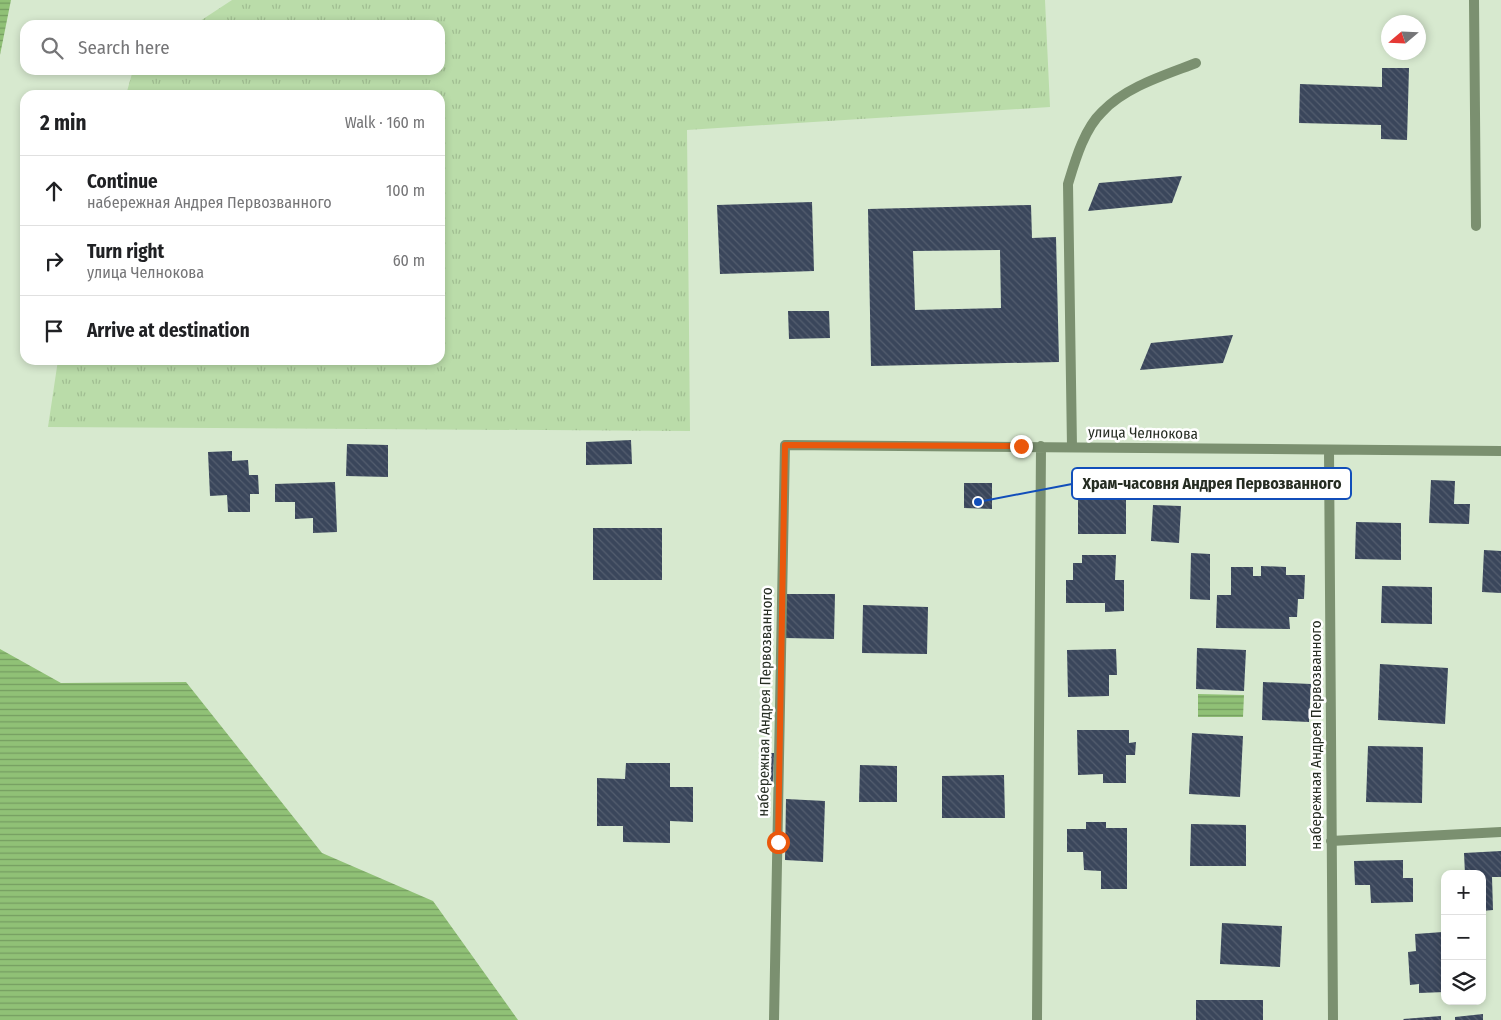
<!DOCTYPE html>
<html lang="en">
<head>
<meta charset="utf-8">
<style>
  body { margin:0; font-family:"Fira Sans Condensed",sans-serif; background:#f6f6f6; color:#202124 }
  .controls { position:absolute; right:15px; bottom:15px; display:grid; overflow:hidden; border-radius:10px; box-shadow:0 2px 8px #0003 }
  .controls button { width:45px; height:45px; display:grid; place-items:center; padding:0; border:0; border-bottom:1px solid #e0e0e0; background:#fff; color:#202124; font:25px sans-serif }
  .compass { position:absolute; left:1381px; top:15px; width:45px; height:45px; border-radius:50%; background:#fff; box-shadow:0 2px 8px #0003; rotate:251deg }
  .stop { position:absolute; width:15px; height:15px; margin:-11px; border:4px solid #ea580c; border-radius:50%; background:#fff }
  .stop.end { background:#ea580c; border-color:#fff; box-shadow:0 1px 5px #0008 }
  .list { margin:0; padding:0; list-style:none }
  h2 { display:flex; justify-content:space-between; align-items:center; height:65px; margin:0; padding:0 20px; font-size:21px }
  h2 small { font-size:16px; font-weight:400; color:#757577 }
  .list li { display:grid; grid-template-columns:32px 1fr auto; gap:15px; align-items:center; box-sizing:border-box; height:70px; padding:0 20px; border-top:1px solid #e0e0e0 }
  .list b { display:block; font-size:19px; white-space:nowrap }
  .list p { margin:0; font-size:16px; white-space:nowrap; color:#757577 }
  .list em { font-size:16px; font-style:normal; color:#757577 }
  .icon { flex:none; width:28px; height:28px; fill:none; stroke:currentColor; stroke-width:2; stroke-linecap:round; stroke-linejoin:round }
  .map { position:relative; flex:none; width:1501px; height:1020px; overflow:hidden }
  .search { position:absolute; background:#fff; box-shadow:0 2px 8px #0003; left:20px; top:20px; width:425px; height:55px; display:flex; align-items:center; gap:12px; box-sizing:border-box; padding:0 18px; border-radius:15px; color:#757577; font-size:19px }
  .panel { position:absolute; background:#fff; box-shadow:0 2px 8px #0003; left:20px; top:90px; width:425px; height:275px; border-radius:15px }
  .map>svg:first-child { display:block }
</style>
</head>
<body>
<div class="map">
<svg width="1501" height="1020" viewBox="0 0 1501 1020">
  <defs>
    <pattern id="grass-tufts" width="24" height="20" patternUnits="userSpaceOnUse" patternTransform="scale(1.25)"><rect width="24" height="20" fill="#badca9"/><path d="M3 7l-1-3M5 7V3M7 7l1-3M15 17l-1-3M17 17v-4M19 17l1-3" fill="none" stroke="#a0bd91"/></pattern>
    <pattern id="water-rules" width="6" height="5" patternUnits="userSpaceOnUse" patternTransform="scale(1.25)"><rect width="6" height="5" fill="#90c176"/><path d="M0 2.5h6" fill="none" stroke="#759d60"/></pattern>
    <pattern id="building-back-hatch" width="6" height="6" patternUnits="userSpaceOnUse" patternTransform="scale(1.25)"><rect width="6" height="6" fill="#3a465b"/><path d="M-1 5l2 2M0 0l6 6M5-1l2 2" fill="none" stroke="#545e6f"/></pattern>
  </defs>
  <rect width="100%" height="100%" fill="#d7e9cf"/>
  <!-- grass -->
  <path fill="url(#grass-tufts)" d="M232,0H1045L1050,107L687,130L690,431L48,427L58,360H440V95H126L133,70H440V25H194Z"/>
  <!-- water -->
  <path fill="url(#water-rules)" d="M0,0H11L0,55Z
    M0,649L61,683L186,682L322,853L433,901L518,1020H0Z
    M1198,694L1244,695L1243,717H1198Z"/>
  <!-- building -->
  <path fill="url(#building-back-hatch)" fill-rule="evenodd" d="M1382,68H1409L1407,140L1381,139V125L1299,123L1300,84L1382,87Z
    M1182,176L1172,203L1088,211L1099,183Z
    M812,202L814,271L720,274L717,205Z
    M1031,205L1032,238L1056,237L1059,362L871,366L868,209ZM1000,250L1001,308L915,310L913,251Z
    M788,311H829L830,338L789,339Z
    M1233,335L1223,363L1140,370L1151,343Z
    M631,440L632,464L586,465V442Z
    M347,444L388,445V477L346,476Z
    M232,451V461L248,460L249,475H258L259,494H250V512H228L227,495L210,496L208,452Z
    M1431,480L1455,481L1454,504H1470L1469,524L1429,523Z
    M335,482L337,532L313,533V518L295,519V502H275V484Z
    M964,483H992V509L964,508Z
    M1078,484H1126V534H1078Z
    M1153,505L1181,506L1179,543L1151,541Z
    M1356,522L1401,523V560L1355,559Z
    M593,528H662V580H593Z
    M1484,550L1501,551V593L1482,592Z
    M1191,553L1210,554V600L1190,599Z
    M1082,555H1116L1115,580H1124V611L1105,612V603H1066V580H1073V563H1082Z
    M1261,566L1286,567V575H1305L1304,599H1298L1297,617H1289L1290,629L1216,628L1217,595H1231V567H1253V576H1261Z
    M1382,586L1432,587V624L1381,623Z
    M785,594H835L834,639L785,638Z
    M863,605L928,607L927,654L862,653Z
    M1197,648L1246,650L1244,691L1196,689Z
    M1116,649L1117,675H1109V696L1068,697L1067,650Z
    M1380,664L1448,668L1445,724L1378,720Z
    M1263,682L1311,684L1309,722L1262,720Z
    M1077,730H1129V743L1136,742L1135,755H1126V783H1103V774L1078,775Z
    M1192,733L1243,736L1240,797L1189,794Z
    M1368,746L1423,747L1422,803L1366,802Z
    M762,753H774L773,787H761Z
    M626,763H670V787H693V822L670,821V843L623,842V826H597V778L625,779Z
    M860,765L897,766V802H859Z
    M1004,775L1005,818H942V776Z
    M786,799L825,801L823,862L785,860Z
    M1086,822H1106V828H1127V889H1101V871L1084,870L1083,852H1067V829H1086Z
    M1191,824L1246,825V866H1190Z
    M1501,851V877H1492L1493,910L1482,911V874H1465L1464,853Z
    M1403,860V878H1413V902L1371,903L1370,885H1355L1354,861Z
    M1222,923L1282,926L1280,967L1220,964Z
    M1443,932L1445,992L1419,993V984L1410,985L1408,952L1416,951L1415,934Z
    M1196,1000H1263V1020H1196Z
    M1483,1014V1020H1455V1017Z
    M1441,1016V1020H1404L1403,1019Z"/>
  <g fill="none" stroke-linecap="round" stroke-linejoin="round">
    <!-- lane -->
    <path stroke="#7b9070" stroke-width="10" d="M1474,0L1476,226
      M1072,447L1068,184C1075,161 1084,129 1102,112C1125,87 1165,75 1196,63"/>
    <!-- street -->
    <path stroke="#7b9070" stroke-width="10" d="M1329,450L1333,1020
      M1331,841L1501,832
      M774,1020L785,445L1501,451
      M1037,1020L1041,446"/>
  </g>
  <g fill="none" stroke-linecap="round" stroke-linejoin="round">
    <!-- route -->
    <path stroke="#ea580c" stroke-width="6" d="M778,842L785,445L1021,446"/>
  </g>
  <g text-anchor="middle" stroke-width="5" stroke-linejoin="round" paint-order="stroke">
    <!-- street labels -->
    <g font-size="15" fill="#262d23" stroke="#fff">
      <text transform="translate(1143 433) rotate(1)" y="5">улица Челнокова</text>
      <text transform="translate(765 702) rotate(-89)" y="5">набережная Андрея Первозванного</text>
      <text transform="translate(1316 735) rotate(-90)" y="5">набережная Андрея Первозванного</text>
    </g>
  </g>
  <!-- callouts -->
  <path fill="none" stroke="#114eba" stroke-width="2" d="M978 502L1072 484"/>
  <circle fill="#114eba" stroke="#fff" stroke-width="2" cx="978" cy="502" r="5"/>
  <rect fill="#fff" stroke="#114eba" stroke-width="2" x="1072" y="468" width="279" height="31" rx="5"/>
  <g font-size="16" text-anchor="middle" font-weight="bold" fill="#262d23">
    <text x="1212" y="489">Храм-часовня Андрея Первозванного</text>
  </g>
</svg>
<div class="controls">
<button>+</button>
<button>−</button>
<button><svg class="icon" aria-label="layers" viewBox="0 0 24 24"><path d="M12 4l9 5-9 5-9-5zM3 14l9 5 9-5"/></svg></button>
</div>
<svg class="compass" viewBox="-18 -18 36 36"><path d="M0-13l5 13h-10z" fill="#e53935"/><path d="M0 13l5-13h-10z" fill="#757577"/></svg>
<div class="stop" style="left:778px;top:842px"></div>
<div class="stop end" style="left:1021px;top:446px"></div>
<div class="search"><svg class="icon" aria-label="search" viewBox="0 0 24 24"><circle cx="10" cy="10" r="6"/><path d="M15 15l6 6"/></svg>Search here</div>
<section class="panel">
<h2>2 min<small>Walk · 160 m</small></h2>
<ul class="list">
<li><svg class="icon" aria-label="ahead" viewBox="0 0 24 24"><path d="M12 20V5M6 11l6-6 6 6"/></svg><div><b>Continue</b><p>набережная Андрея Первозванного</p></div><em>100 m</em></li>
<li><svg class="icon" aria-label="right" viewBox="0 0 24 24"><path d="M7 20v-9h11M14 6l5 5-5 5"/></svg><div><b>Turn right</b><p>улица Челнокова</p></div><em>60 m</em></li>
<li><svg class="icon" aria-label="arrive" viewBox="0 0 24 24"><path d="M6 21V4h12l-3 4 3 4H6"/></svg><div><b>Arrive at destination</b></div></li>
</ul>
</section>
</div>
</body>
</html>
